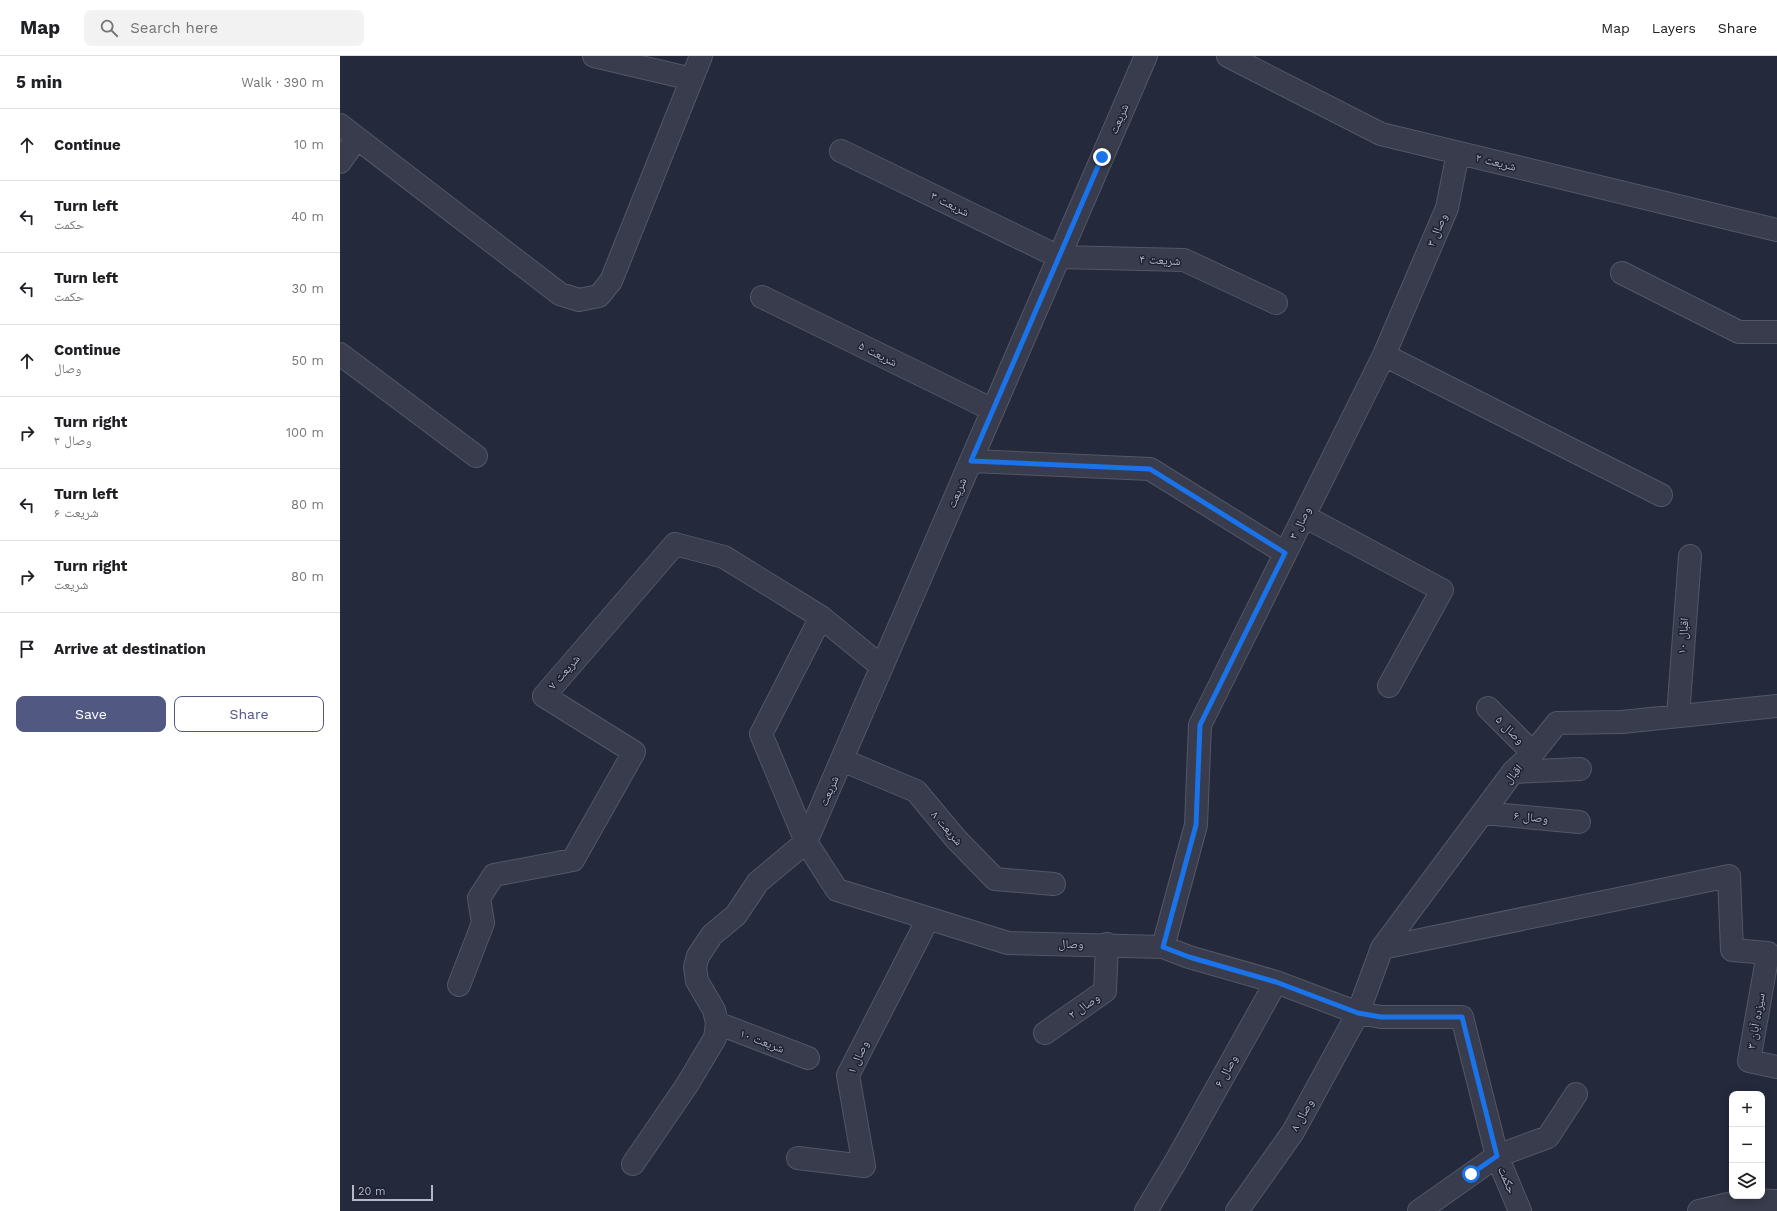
<!DOCTYPE html>
<html lang="en">
<head>
<meta charset="utf-8">
<style>
  body { margin:0; font-family:"Work Sans","Noto Naskh Arabic",sans-serif; background:#f2f2f2; color:#202124 }
  .controls { position:absolute; right:12px; bottom:12px; display:grid; overflow:hidden; border-radius:8px; box-shadow:0 2px 10px #0003 }
  .controls button { width:36px; height:36px; display:grid; place-items:center; padding:0; border:0; border-bottom:1px solid #e0e0e0; background:#fff; color:#202124; font:20px sans-serif }
  .scale { position:absolute; left:12px; bottom:10px; width:81px; box-sizing:border-box; padding-left:4px; border:2px solid #b4b7c8; border-top:0; font-size:11px; line-height:14px; white-space:nowrap; color:#b4b7c8; -webkit-text-stroke:3px #1d2131; paint-order:stroke }
  .stop { position:absolute; width:12px; height:12px; margin:-9px; border:3px solid #1a73e8; border-radius:50%; background:#fff }
  .stop.end { background:#1a73e8; border-color:#fff; box-shadow:0 1px 4px #0008 }
  .list { margin:0; padding:0; list-style:none }
  h2 { display:flex; justify-content:space-between; align-items:center; height:52px; margin:0; padding:0 16px; font-size:17px }
  h2 small { font-size:13px; font-weight:400; color:#757577 }
  .list li { display:grid; grid-template-columns:26px 1fr auto; gap:12px; align-items:center; box-sizing:border-box; height:72px; padding:0 16px; border-top:1px solid #e0e0e0 }
  .list b { display:block; font-size:15px; white-space:nowrap }
  .list p { margin:0; font-size:13px; white-space:nowrap; color:#757577 }
  .list em { font-size:13px; font-style:normal; color:#757577 }
  .actions { display:flex; gap:8px; padding:12px 16px }
  .actions a { flex:1; padding:9px 0; border:1px solid #515882; border-radius:8px; text-align:center; font-size:14px; color:#515882 }
  .actions .main { background:#515882; color:#fff }
  .icon { flex:none; width:22px; height:22px; fill:none; stroke:currentColor; stroke-width:2; stroke-linecap:round; stroke-linejoin:round }
  .map { position:relative; flex:none; width:1437px; height:1155px; overflow:hidden }
  header { display:flex; align-items:center; gap:24px; box-sizing:border-box; height:56px; padding:0 20px; background:#fff; border-bottom:1px solid #e0e0e0 }
  header strong { font-size:19px }
  nav { display:flex; gap:22px; margin-inline-start:auto; font-size:14px }
  .search { width:280px; height:36px; background:#f2f2f2; display:flex; align-items:center; gap:10px; box-sizing:border-box; padding:0 14px; border-radius:8px; color:#757577; font-size:15px }
  main { display:flex }
  aside { flex:1; background:#fff }
  .map>svg:first-child { display:block }
</style>
</head>
<body>
<header>
<strong>Map</strong>
<div class="search"><svg class="icon" aria-label="search" viewBox="0 0 24 24"><circle cx="10" cy="10" r="6"/><path d="M15 15l6 6"/></svg>Search here</div>
<nav><a>Map</a><a>Layers</a><a>Share</a></nav>
</header>
<main>
<aside>
<h2>5 min<small>Walk · 390 m</small></h2>
<ul class="list">
<li><svg class="icon" aria-label="ahead" viewBox="0 0 24 24"><path d="M12 20V5M6 11l6-6 6 6"/></svg><div><b>Continue</b></div><em>10 m</em></li>
<li><svg class="icon" aria-label="left" viewBox="0 0 24 24"><path d="M17 20v-9H6M10 6l-5 5 5 5"/></svg><div><b>Turn left</b><p>حکمت</p></div><em>40 m</em></li>
<li><svg class="icon" aria-label="left" viewBox="0 0 24 24"><path d="M17 20v-9H6M10 6l-5 5 5 5"/></svg><div><b>Turn left</b><p>حکمت</p></div><em>30 m</em></li>
<li><svg class="icon" aria-label="ahead" viewBox="0 0 24 24"><path d="M12 20V5M6 11l6-6 6 6"/></svg><div><b>Continue</b><p>وصال</p></div><em>50 m</em></li>
<li><svg class="icon" aria-label="right" viewBox="0 0 24 24"><path d="M7 20v-9h11M14 6l5 5-5 5"/></svg><div><b>Turn right</b><p>وصال ۳</p></div><em>100 m</em></li>
<li><svg class="icon" aria-label="left" viewBox="0 0 24 24"><path d="M17 20v-9H6M10 6l-5 5 5 5"/></svg><div><b>Turn left</b><p>شریعت ۶</p></div><em>80 m</em></li>
<li><svg class="icon" aria-label="right" viewBox="0 0 24 24"><path d="M7 20v-9h11M14 6l5 5-5 5"/></svg><div><b>Turn right</b><p>شریعت</p></div><em>80 m</em></li>
<li><svg class="icon" aria-label="arrive" viewBox="0 0 24 24"><path d="M6 21V4h12l-3 4 3 4H6"/></svg><div><b>Arrive at destination</b></div></li>
</ul>
<div class="actions"><a class="main">Save</a><a>Share</a></div>
</aside>
<div class="map">
<svg width="1437" height="1155" viewBox="0 0 1437 1155">
  <rect width="100%" height="100%" fill="#24293c"/>
  <g fill="none" stroke-linecap="round" stroke-linejoin="round">
    <!-- street casing -->
    <g stroke="#535767" stroke-width="24">
      <path id="street" d="M254,0L352,23
        M888,0L1041,78L1437,174
        M0,69L220,238L239,244L259,240L271,225L361,0
        M501,95L719,201L844,204L936,247
        M0,106L17,82
        M1282,217L1399,276H1437
        M422,241L653,354
        M0,298L136,400
        M1044,299L1321,439
        M631,405L810,413L945,497
        M964,460L1102,534L1049,630
        M481,561L421,678L466,786L497,834L668,887L823,891L849,901L936,926L1018,957L1041,961H1122L1157,1100L1180,1155
        M1148,652L1193,697
        M1338,660L1350,500
        M502,704L576,735L616,783L655,823L714,828
        M1173,716L1240,713
        M1143,757L1239,766
        M823,891L856,769L860,669L1044,299L1107,152L1118,97
        M1042,892L1389,820L1392,894L1428,897L1409,1005L1437,1011
        M119,929L143,867L139,842L154,819L233,804L294,696L204,640L335,488L384,501L481,561L542,611
        M377,967L468,1002
        M705,977L765,935L767,888
        M458,1102L524,1110L508,1019L588,863
        M293,1108L347,1029L375,982L377,967L374,954L357,925L355,911L358,900L372,879L396,859L418,826L466,786L806,0
        M806,1155L836,1105L936,926
        M897,1155L953,1076L1018,957L1042,892L1173,716L1193,697L1217,667L1282,666L1437,650
        M1079,1155L1157,1100L1208,1081L1236,1038
        M1359,1155L1405,1144L1437,1145"/>
    </g>
    <!-- street -->
    <use href="#street" stroke="#383c4c" stroke-width="22"/>
  </g>
  <g fill="none" stroke-linecap="round" stroke-linejoin="round">
    <!-- route -->
    <path stroke="#1a73e8" stroke-width="5" d="M762,101L631,405L810,413L945,497L860,669L856,769L823,891L849,901L936,926L1018,957L1041,961H1122L1157,1100L1131,1118"/>
  </g>
  <g text-anchor="middle" stroke-width="3" stroke-linejoin="round" paint-order="stroke">
    <!-- street labels -->
    <g font-size="12" fill="#b4b7c8" stroke="#1d2131">
      <text transform="translate(779 63) rotate(-67)" y="4">شریعت</text>
      <text transform="translate(1156 106) rotate(14)" y="4">شریعت ۲</text>
      <text transform="translate(610 148) rotate(26)" y="4">شریعت ۳</text>
      <text transform="translate(1097 174) rotate(-67)" y="4">وصال ۳</text>
      <text transform="translate(820 204) rotate(3)" y="4">شریعت ۴</text>
      <text transform="translate(538 298) rotate(26)" y="4">شریعت ۵</text>
      <text transform="translate(617 437) rotate(-67)" y="4">شریعت</text>
      <text transform="translate(960 467) rotate(-64)" y="4">وصال ۳</text>
      <text transform="translate(1343 580) rotate(-85)" y="4">اقبال ۱۰</text>
      <text transform="translate(224 616) rotate(-49)" y="4">شریعت ۷</text>
      <text transform="translate(1170 674) rotate(45)" y="4">وصال ۵</text>
      <text transform="translate(1173 718) rotate(-49)" y="4">اقبال</text>
      <text transform="translate(489 735) rotate(-67)" y="4">شریعت</text>
      <text transform="translate(1191 761) rotate(6)" y="4">وصال ۶</text>
      <text transform="translate(607 772) rotate(49)" y="4">شریعت ۸</text>
      <text transform="translate(731 888) rotate(1)" y="4">وصال</text>
      <text transform="translate(744 950) rotate(-35)" y="4">وصال ۲</text>
      <text transform="translate(1416 965) rotate(-80)" y="4">سیزده آبان ۳</text>
      <text transform="translate(422 985) rotate(21)" y="4">شریعت ۱۰</text>
      <text transform="translate(518 1001) rotate(-65)" y="4">وصال ۱</text>
      <text transform="translate(886 1015) rotate(-61)" y="4">وصال ۶</text>
      <text transform="translate(962 1059) rotate(-61)" y="4">وصال ۸</text>
      <text transform="translate(1167 1124) rotate(67)" y="4">حکمت</text>
    </g>
  </g>
</svg>
<div class="controls">
<button>+</button>
<button>−</button>
<button><svg class="icon" aria-label="layers" viewBox="0 0 24 24"><path d="M12 4l9 5-9 5-9-5zM3 14l9 5 9-5"/></svg></button>
</div>
<div class="scale">20 m</div>
<div class="stop" style="left:1131px;top:1118px"></div>
<div class="stop end" style="left:762px;top:101px"></div>
</div>
</main>
</body>
</html>
